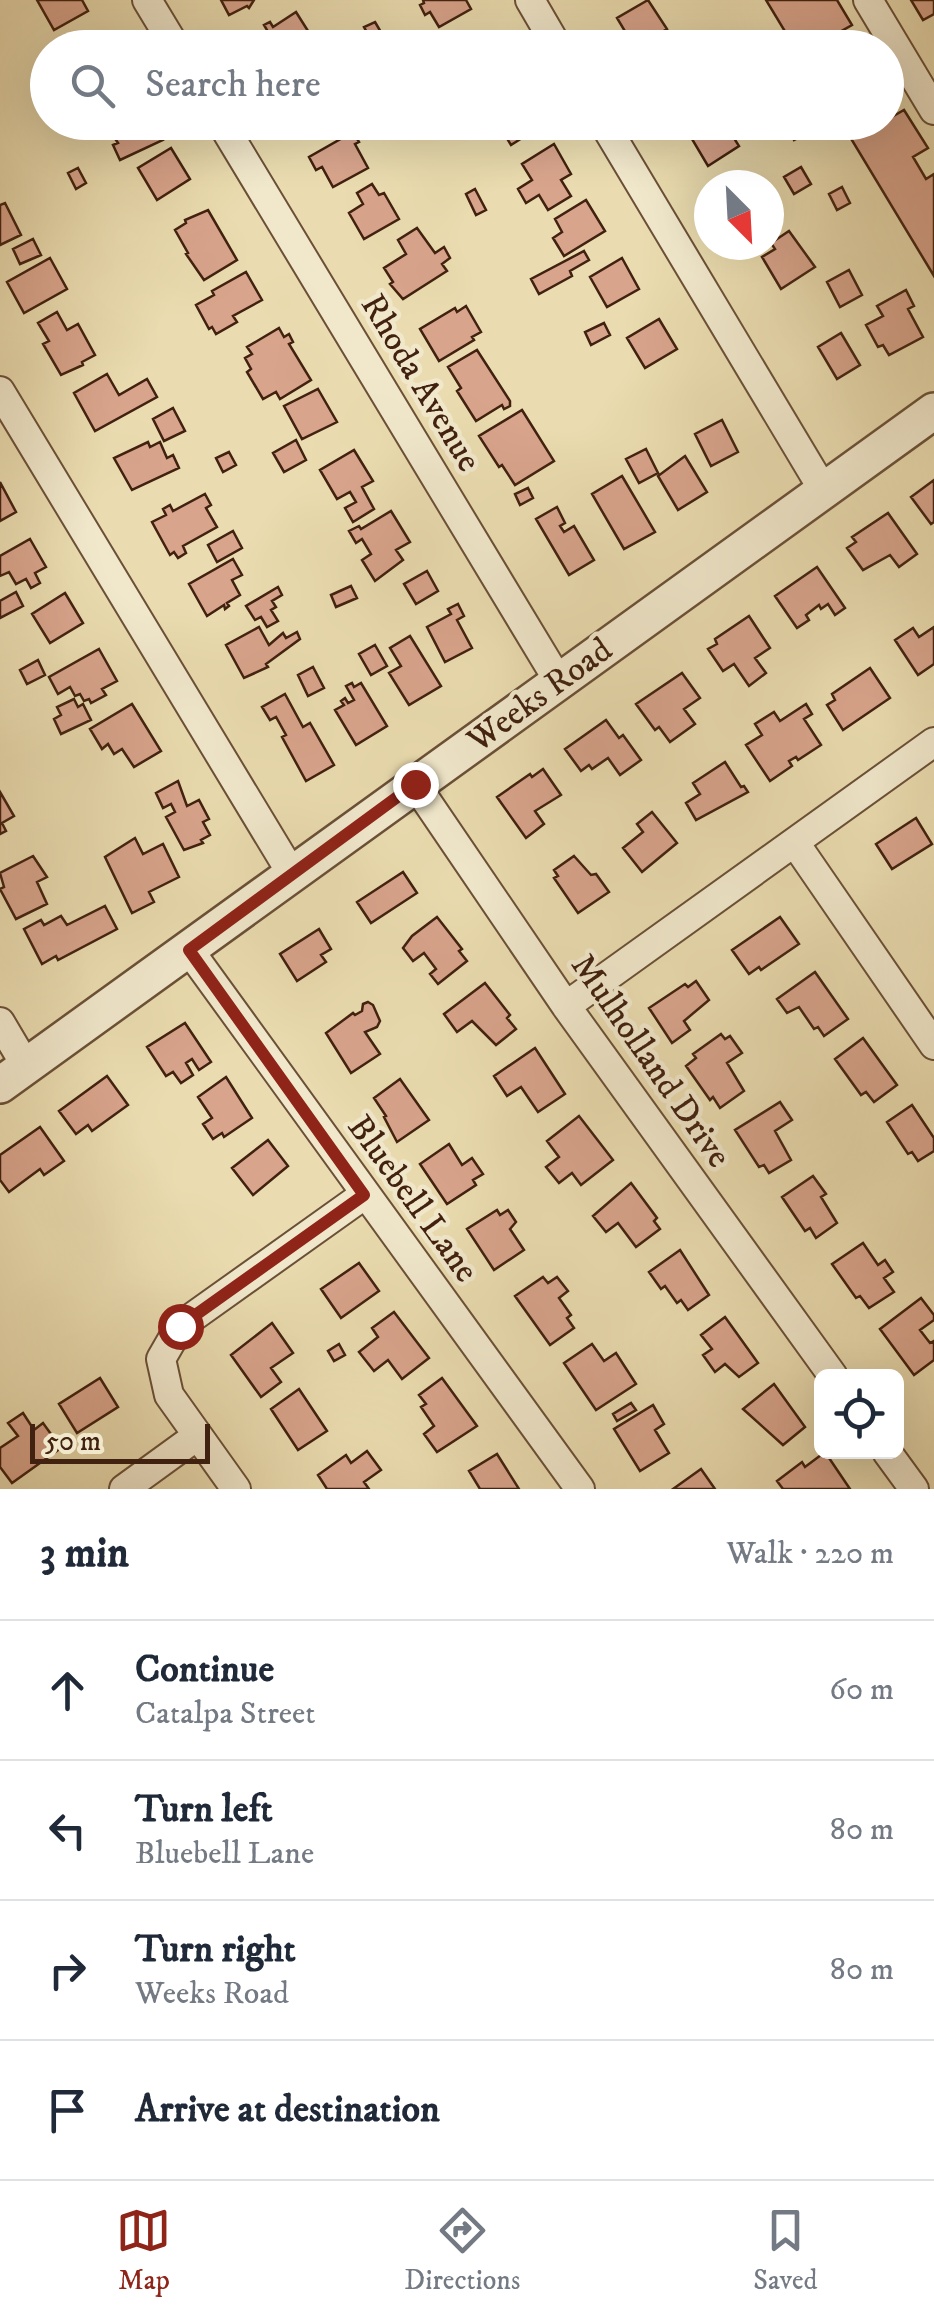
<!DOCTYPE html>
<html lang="en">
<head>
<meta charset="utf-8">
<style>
  body { margin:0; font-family:"IM FELL DW Pica",serif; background:#f2f2f3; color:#1f2937 }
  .controls { position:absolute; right:30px; bottom:30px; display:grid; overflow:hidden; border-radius:15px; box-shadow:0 10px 40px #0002 }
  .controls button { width:90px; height:90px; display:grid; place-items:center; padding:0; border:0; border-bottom:2px solid #e0e1e3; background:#fff; color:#1f2937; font:50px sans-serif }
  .compass { position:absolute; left:694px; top:170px; width:90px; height:90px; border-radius:50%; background:#fff; box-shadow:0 10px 40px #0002; rotate:156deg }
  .scale { position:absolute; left:30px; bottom:25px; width:180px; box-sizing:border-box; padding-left:10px; border:5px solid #41210f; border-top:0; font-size:28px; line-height:35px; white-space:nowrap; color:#41210f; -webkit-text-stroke:8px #f1e8cc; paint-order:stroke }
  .stop { position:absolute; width:30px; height:30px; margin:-22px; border:8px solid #8f2418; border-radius:50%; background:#fff }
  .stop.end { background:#8f2418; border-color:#fff; box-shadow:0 2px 10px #0008 }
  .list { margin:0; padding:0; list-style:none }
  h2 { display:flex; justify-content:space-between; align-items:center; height:130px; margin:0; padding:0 40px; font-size:42px }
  h2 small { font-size:32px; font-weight:400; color:#747a83 }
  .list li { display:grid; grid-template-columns:65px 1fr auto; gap:30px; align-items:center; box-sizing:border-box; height:140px; padding:0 40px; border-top:2px solid #e0e1e3 }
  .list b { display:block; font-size:38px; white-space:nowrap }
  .list p { margin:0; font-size:32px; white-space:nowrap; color:#747a83 }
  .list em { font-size:32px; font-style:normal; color:#747a83 }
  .icon { flex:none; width:55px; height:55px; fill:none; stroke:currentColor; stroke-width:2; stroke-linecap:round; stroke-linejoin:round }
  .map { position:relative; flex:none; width:934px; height:1489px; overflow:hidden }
  .search { position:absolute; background:#fff; box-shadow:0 10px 40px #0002; left:30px; right:30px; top:30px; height:110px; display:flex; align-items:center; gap:25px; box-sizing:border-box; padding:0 35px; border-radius:55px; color:#747a83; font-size:38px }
  .sheet { height:690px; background:#fff }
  nav { display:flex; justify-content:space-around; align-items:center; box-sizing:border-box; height:140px; border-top:2px solid #e0e1e3; background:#fff; font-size:28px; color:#747a83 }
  nav a { display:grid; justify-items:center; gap:5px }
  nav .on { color:#8f2418 }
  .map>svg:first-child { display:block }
</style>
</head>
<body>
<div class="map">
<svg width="934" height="1489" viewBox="0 0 934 1489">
  <rect width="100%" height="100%" fill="#eadcb0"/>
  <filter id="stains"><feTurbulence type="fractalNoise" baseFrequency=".002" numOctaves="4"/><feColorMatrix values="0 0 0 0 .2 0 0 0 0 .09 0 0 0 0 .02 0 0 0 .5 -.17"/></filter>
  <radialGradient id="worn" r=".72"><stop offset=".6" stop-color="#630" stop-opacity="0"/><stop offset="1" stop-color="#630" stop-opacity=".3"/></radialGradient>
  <!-- building -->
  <path fill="#d8a48c" stroke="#41210f" stroke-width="2.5" d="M37,0H82L88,11L54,30Z
    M221,0H254L249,8L247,6L229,15Z
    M423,0H466L471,9L439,27L430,12L425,15L420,5L424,3Z
    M648,0L667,29L635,48L617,18Z
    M766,0H837L852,25L838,33L847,48H795Z
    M911,0H934V14L923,20Z
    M296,12L308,31L291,43L294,48H249L247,43L267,30L264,25L270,22L273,27Z
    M375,22L385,39L374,45L364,27Z
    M489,35L495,48H466Z
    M105,36L111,48H81Z
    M431,36L438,48H411Z
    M904,110L928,148L913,157L926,179L934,174V276L841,122H886V113L890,118Z
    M104,122H155L163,140L120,160L113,145L118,143Z
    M497,122H536L520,133L522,138L511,145Z
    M708,122H739L741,126L732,135L739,146L708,166L689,134Z
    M803,122L808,133L794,140L789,129Z
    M353,132L359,142L355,144L368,168L333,187L322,167L316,170L309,157Z
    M554,144L571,174L561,180L571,196L548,210L539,195L526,203L518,189L532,180L522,164Z
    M171,148L190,179L157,200L138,168Z
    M801,167L811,184L794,194L784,177Z
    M78,168L86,183L76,189L68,173Z
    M372,184L379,195L384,193L399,219L364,239L349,213L363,204L357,193Z
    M842,187L850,203L837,210L829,194Z
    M475,189L486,210L476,215L466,194Z
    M586,200L605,231L564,256L553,238L562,232L555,219Z
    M5,203L21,235L0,245V205Z
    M208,210L237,260L204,280L186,254L188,253L175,230L186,223L185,220Z
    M417,228L435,253L444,247L450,258L442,264L447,271L403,299L390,284L393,282L384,268L406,254L398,240Z
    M789,231L815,267L781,289L762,257L775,249L771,243Z
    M33,239L41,255L20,264L13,249Z
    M584,251L589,260L570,271L572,276L539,294L531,279Z
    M50,258L67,289L24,313L7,282Z
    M622,258L639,289L607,307L590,277Z
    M849,270L862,295L840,307L827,282Z
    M246,272L262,300L233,316L237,322L216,334L212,327L209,329L196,305L214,295L212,291Z
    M906,290L914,306L908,309L923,337L889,355L883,345L878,347L866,325L883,316L877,306Z
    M466,306L481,332L472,337L474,340L439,361L420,329L455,308L457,312Z
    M57,312L67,330L78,324L95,355L82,362L83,365L61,375L43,344L49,341L38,323Z
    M659,319L677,349L645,368L627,338Z
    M604,323L610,335L591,345L585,332Z
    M279,328L284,337L289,334L293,342L289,344L311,380L280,399L276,392L263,399L247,372L251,369L245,358L252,354L247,347Z
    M841,333L860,365L837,379L818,347Z
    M477,350L510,401V406L504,409L502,405L476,421L457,391L461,388L448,367Z
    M107,374L119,395L147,379L157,397L95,431L74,393Z
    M318,389L337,422L302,439L284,406Z
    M173,408L185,431L164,441L153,419Z
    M522,410L554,461L515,485L502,465L499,467L479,436Z
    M722,420L738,452L711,466L695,434Z
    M296,440L306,460L284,472L273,453Z
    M148,442L150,447L160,442L167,458L173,455L179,468L132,490L114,458Z
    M646,449L658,473L639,483L626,459Z
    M354,450L373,481L362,487L374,509L353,522L345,508L356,502L350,492L337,499L320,470Z
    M229,452L236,465L223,472L216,458Z
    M685,456L707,492L678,510L658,476Z
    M622,476L655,532L624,549L592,494Z
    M934,480V522L931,524L911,497Z
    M0,482L16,512L0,521Z
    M528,488L533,498L520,505L515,494Z
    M205,494L211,505L206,508L217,527L183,546L186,553L178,558L174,552L170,555L152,522L166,515L163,509L170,505L173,511Z
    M557,507L565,523L560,526L564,532L574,526L594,560L569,575L536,519Z
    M391,511L410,542L396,550L403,560L375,581L362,560L371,554L362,539L356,543L349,531L359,526L361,529Z
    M888,513L917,554L899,567L890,555L863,570L847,548L856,542L852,537Z
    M233,531L242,548L217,562L208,545Z
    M30,539L46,567L35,573L40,583L31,588L26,579L16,584L9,572L0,576V556Z
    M233,559L242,575L232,580L240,595L227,603L229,606L225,609L224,605L207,616L189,584Z
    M817,567L845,608L835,615L828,604L821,609L819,605L806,615L809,620L797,628L775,596Z
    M427,571L438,591L416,604L404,584Z
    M351,586L357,598L336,607L331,595Z
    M278,587L282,595L272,601L276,607L271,610L278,621L267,627L261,617L255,620L246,606Z
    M16,592L23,606L0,618V601Z
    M65,593L83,623L50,643L32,614Z
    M458,604L464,616L457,620L472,648L445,662L427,627L451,614L448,609Z
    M749,616L770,648L755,658L766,673L749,686L734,664L723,671L708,649L717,644L715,639Z
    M259,627L269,645L283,633L286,638L297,632L300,639L266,664L268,667L244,678L226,645Z
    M934,627V664L918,675L895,640L913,628L919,637Z
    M410,636L441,686L409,705L389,673L401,666L390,648Z
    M375,645L387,666L371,675L359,654Z
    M99,649L117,681L102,689L106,695L91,703L89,699L84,701L80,694L75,696L70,687L58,694L49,677Z
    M38,660L45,675L27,684L20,670Z
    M313,667L324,688L308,696L298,675Z
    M870,668L890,698L843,730L827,705L835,700L832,694Z
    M682,673L700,698L684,709L695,724L670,742L659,727L655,730L636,704Z
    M352,683L354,687L361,683L387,726L356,745L335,710L344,705L341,701L345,698L348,703L354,700L346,686Z
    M285,694L303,727L310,723L334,765L306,781L282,737L286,735L276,717L270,720L262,707Z
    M74,699L78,707L83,704L91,720L61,734L54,719L61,715L57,707Z
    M132,704L161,751L134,767L122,749L114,754L108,744L102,749L90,729Z
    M806,704L812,714L804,719L821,745L798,760L796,757L789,761L792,766L770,781L746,745L762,735L755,724L774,712L780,721Z
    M606,720L619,738L623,735L641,760L620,775L608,758L592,769L589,765L581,771L565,749Z
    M725,762L741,787L744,786L748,792L696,820L686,803L700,794L693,783Z
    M543,769L561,795L535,811L544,824L526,838L497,797L530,774L532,777Z
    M178,781L187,806L199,800L209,819L203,822L210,835L201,840L203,843L184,850L166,817L175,812L171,804L163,808L156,793Z
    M0,792L14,816L2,823L6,831L0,834Z
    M652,812L677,843L642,872L623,848L643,832L637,824Z
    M916,818L932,844L892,869L876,844Z
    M135,838L143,854L163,844L179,877L149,892L154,902L132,913L105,857Z
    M33,856L47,877L37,882L47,904L16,919L0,889L4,887L0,873Z
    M574,856L591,875L596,874L609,892L578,913L554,878L558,876L554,870Z
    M403,872L417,893L371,923L357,902Z
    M105,906L117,929L58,960L56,956L42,964L24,929L41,920L44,925L61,916L67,925Z
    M437,917L462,949L459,951L467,961L438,984L430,974L436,969L424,953L413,961L403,948L412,936Z
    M780,917L799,944L761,970L759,967L749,974L732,950Z
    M319,929L331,949L321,955L326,962L297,981L280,954Z
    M815,972L848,1019L824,1036L818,1027L814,1029L799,1007L787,1013L777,999Z
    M696,981L709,1000L684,1021L690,1030L672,1043L649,1008L685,984L688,987Z
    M485,983L510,1015L507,1018L516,1029L496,1045L472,1021L457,1032L444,1014Z
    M368,1002L373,1005L380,1021L377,1027L365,1032L380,1054L351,1073L326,1033L353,1013L355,1015L362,1011L363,1004Z
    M185,1023L211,1062L199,1070L192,1059L186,1063L193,1075L181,1083L173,1072L166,1076L147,1047Z
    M721,1034L725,1039L730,1036L742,1053L727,1063L744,1091L720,1108L713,1097L710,1100L686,1066L696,1058L693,1054Z
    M863,1038L897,1085L874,1102L866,1092L861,1095L835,1059Z
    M535,1048L565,1094L538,1112L521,1087L507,1096L494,1076Z
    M107,1076L128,1105L92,1131L88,1125L76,1134L59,1111Z
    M226,1077L252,1118L224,1137L222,1133L213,1139L203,1124L212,1118L198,1097Z
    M400,1079L429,1120L397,1142L384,1117L386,1116L374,1098Z
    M780,1102L792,1120L775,1131L791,1160L769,1173L764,1165L759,1167L735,1130Z
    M912,1105L934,1138V1151L918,1161L912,1152L908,1154L887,1122Z
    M579,1116L613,1160L581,1185L572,1173L559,1183L546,1167L559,1157L547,1141Z
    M40,1127L64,1161L44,1175L40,1169L9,1192L0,1180V1155Z
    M268,1140L288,1166L253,1195L232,1168Z
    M449,1144L462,1165L472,1158L483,1174L473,1180L476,1185L447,1204L420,1164Z
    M813,1176L826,1194L821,1197L837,1223L816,1238L810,1228L805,1231L782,1197Z
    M631,1183L657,1218L654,1221L660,1229L636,1247L618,1223L606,1232L593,1216Z
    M497,1210L500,1215L508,1210L516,1222L510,1229L524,1250L494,1270L467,1229Z
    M863,1243L878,1265L885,1260L893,1272L884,1278L894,1292L869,1308L860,1296L856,1298L832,1264Z
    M680,1250L709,1295L688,1310L681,1300L677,1303L665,1286L661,1289L649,1272Z
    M359,1263L379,1291L341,1318L321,1289Z
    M543,1277L548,1283L557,1277L568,1291L559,1298L571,1315L567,1318L574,1328L550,1345L515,1296Z
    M921,1298L934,1315V1320L920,1330L930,1343L934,1341V1360L914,1375L880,1329Z
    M394,1312L429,1358L402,1379L388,1360L374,1371L359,1352L378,1337L372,1328Z
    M725,1317L758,1363L739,1377L725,1364L715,1372L703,1355L712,1349L701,1335Z
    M272,1323L293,1353L271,1368L281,1382L261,1397L231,1355Z
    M339,1344L345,1355L334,1361L328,1351Z
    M592,1344L604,1361L616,1353L636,1384L596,1410L564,1363Z
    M100,1378L118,1407L77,1433L59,1404Z
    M442,1378L477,1426L437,1452L424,1434L434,1426L421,1407L426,1404L419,1395Z
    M774,1384L805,1427L783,1445L743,1409Z
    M299,1389L327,1431L298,1450L271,1409Z
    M631,1403L636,1410L617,1421L613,1414Z
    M653,1405L664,1424L655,1430L669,1453L640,1471L614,1429Z
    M23,1413L34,1430L43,1423L61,1448L12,1483L0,1467V1448L18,1436L8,1423Z
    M367,1451L381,1470L364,1482L369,1489H327L318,1475L346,1455L351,1463Z
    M825,1452L850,1489H783L777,1481L802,1462L805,1467Z
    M497,1454L519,1489H480L469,1471Z
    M701,1469L715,1489H673Z"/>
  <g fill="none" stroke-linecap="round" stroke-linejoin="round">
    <!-- minor casing -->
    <g stroke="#6b5037" stroke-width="32">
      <path id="minor" d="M147,0L176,48
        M530,0L558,48
        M868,0L934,110
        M221,122L558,680
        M603,122L824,491
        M0,391L292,874
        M415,784L566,1006L833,1376
        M795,843L934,1045
        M189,950L580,1489
        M566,1006L934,742
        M0,1022L26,1066
        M887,1452L914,1489
        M124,1489L197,1436
        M236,1489L169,1395L161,1359L180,1326L364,1195"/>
    </g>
    <!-- tertiary casing -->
    <g stroke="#6b5037" stroke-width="40">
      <path id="tertiary" d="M0,1085L934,411"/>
    </g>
    <!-- minor -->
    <use href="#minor" stroke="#f1e8cc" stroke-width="28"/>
    <!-- tertiary -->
    <use href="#tertiary" stroke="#f1e8cc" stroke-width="35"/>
  </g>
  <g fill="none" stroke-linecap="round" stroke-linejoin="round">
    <!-- route -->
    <path stroke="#8f2418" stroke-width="12" d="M180,1326L364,1195L189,950L415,784"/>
  </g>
  <g text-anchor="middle" stroke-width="9" stroke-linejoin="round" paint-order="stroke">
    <!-- street labels -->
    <g font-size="35" fill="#41210f" stroke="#f1e8cc">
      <text transform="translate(422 382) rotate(59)" y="12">Rhoda Avenue</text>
      <text transform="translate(539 694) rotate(-36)" y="12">Weeks Road</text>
      <text transform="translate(652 1060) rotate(55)" y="12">Mulholland Drive</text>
      <text transform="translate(414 1198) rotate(54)" y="12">Bluebell Lane</text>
    </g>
  </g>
  <rect width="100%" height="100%" filter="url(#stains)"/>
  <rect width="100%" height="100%" fill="url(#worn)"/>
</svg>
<div class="controls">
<button><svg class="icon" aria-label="locate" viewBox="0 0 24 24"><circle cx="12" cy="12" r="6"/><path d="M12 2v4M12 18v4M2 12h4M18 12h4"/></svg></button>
</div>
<svg class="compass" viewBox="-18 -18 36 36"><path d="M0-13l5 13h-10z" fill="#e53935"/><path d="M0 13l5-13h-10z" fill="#747a83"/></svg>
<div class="scale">50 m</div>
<div class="stop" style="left:180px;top:1326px"></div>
<div class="stop end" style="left:415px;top:784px"></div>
<div class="search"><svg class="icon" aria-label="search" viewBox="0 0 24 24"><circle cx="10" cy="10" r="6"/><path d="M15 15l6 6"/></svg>Search here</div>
</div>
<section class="sheet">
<h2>3 min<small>Walk · 220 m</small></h2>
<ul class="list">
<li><svg class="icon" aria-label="ahead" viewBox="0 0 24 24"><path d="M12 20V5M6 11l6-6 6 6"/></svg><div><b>Continue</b><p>Catalpa Street</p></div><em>60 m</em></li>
<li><svg class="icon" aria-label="left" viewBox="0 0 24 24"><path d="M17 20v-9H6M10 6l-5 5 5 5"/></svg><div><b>Turn left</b><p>Bluebell Lane</p></div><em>80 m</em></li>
<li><svg class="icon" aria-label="right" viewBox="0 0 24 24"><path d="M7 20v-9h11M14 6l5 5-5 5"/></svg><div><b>Turn right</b><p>Weeks Road</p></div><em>80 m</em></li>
<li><svg class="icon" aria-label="arrive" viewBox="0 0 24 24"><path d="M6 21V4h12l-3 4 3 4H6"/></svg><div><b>Arrive at destination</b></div></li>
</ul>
</section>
<nav>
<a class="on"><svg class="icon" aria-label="map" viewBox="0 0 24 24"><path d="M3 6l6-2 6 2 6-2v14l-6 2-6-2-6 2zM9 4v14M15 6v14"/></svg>Map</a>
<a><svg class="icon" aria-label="directions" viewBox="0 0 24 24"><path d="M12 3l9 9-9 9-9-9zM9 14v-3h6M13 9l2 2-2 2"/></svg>Directions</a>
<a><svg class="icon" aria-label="saved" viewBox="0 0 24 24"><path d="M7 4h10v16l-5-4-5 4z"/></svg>Saved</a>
</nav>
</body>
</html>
